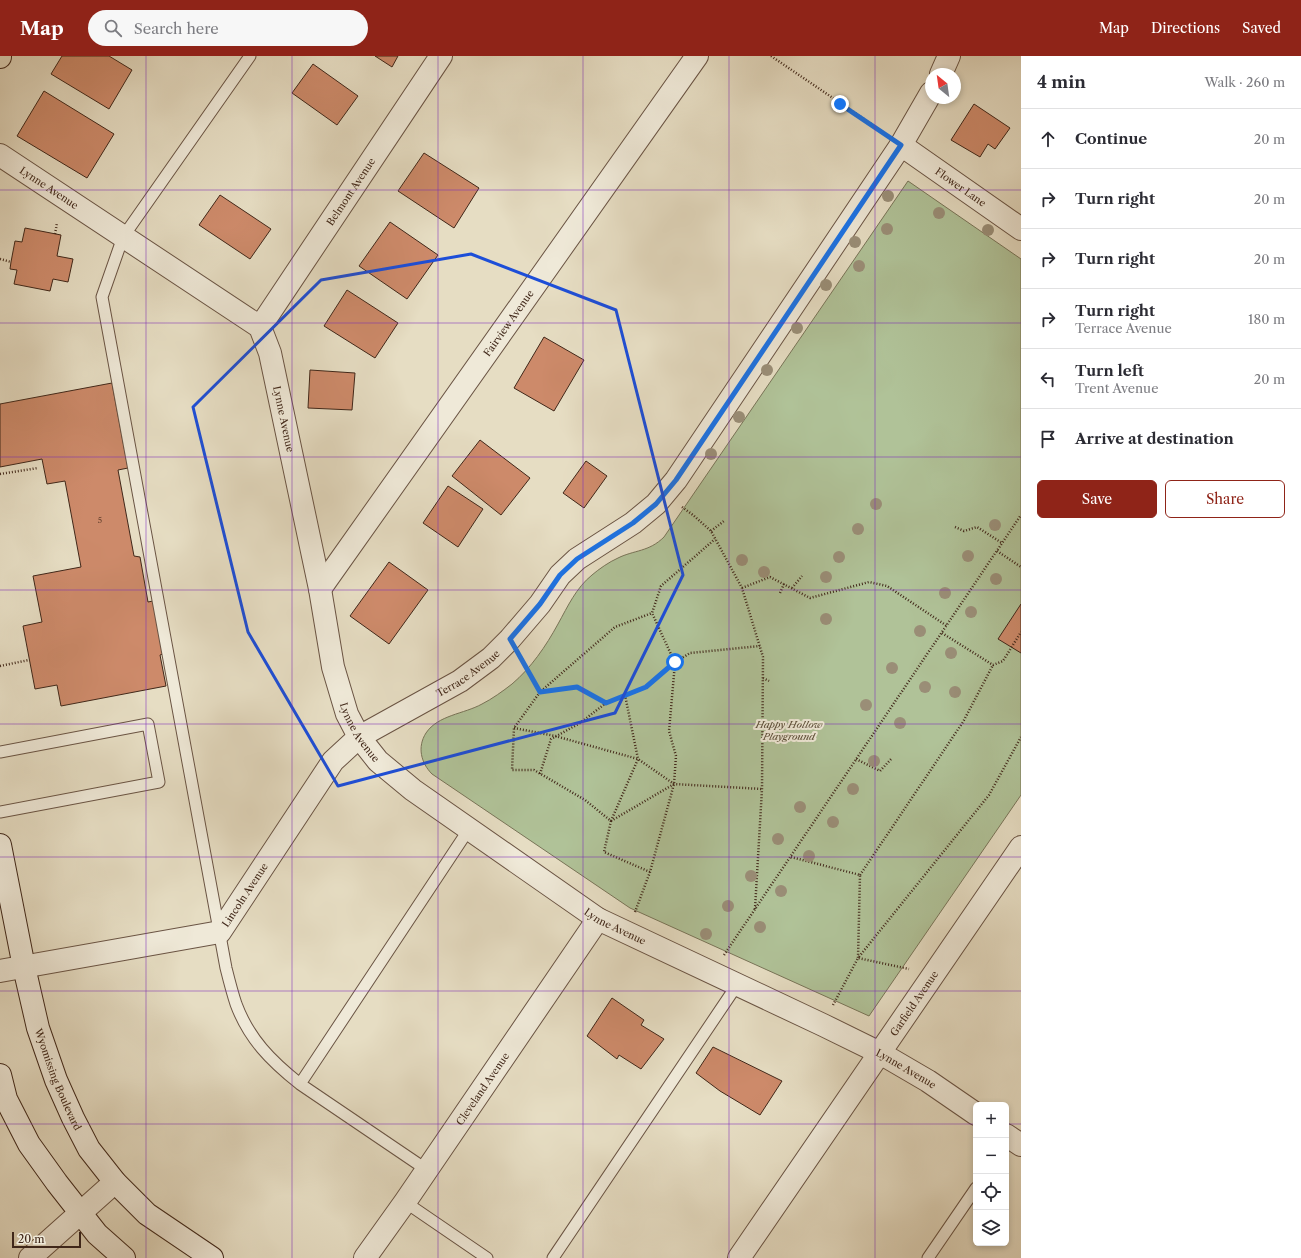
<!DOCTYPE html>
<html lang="en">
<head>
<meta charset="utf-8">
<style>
  body { margin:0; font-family:"Libre Caslon Text",serif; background:#f7f7f7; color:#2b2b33 }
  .controls { position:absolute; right:12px; bottom:12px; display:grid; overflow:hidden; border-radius:6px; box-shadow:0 2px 6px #0003 }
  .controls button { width:36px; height:36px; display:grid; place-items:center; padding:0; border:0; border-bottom:1px solid #e1e1e2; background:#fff; color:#2b2b33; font:20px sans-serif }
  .compass { position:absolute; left:925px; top:12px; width:36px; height:36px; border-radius:50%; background:#fff; box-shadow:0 2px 6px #0003; rotate:331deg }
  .scale { position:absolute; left:12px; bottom:10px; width:69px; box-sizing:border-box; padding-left:4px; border:2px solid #402719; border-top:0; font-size:11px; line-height:14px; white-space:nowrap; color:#402719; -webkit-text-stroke:3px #efe9d8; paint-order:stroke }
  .stop { position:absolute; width:12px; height:12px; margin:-9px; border:3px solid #1a73e8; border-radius:50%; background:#fff }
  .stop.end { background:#1a73e8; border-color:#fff; box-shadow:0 1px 4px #0008 }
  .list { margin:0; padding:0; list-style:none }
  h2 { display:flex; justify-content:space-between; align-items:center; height:52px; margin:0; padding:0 16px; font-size:17px }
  h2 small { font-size:13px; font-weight:400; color:#7c7c81 }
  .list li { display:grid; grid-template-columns:26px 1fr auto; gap:12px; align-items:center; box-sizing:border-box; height:60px; padding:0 16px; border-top:1px solid #e1e1e2 }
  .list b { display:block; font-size:15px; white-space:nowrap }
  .list p { margin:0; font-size:13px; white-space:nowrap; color:#7c7c81 }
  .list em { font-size:13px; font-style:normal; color:#7c7c81 }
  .actions { display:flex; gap:8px; padding:12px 16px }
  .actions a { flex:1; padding:9px 0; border:1px solid #8f2418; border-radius:6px; text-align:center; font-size:14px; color:#8f2418 }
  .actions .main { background:#8f2418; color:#fff }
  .icon { flex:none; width:22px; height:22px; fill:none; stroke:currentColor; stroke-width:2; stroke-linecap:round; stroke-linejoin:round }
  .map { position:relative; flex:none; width:1021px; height:1202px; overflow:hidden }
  header { display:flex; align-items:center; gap:24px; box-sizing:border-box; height:56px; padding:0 20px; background:#8f2418; color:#fff }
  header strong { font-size:19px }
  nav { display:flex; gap:22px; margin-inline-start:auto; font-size:14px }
  .search { width:280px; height:36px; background:#f7f7f7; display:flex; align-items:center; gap:10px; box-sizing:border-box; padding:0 14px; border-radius:22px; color:#7c7c81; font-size:15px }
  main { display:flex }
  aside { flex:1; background:#fff }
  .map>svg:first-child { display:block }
</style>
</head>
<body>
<header>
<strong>Map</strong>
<div class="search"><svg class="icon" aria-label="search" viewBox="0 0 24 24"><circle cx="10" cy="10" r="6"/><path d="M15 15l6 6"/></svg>Search here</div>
<nav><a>Map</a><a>Directions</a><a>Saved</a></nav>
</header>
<main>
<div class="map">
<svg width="1021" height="1202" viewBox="0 0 1021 1202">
  <rect width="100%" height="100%" fill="#e6ddc3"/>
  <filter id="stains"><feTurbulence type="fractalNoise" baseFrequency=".005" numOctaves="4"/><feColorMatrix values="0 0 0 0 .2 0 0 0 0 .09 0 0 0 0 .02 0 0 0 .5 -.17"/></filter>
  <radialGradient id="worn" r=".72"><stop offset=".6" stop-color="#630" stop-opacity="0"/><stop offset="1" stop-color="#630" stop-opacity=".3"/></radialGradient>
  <!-- green -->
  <path fill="#b0c298" stroke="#787458" d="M908,125L1021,203V739L869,960L630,852L432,718C421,707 417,691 426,677C438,659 464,658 482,648C492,643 503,635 512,628C531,612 546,590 558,568C568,550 576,532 592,519C599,513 609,506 618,502C634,494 649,496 664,481Z"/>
  <!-- building -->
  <path fill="#cd8a6a" stroke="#402719" d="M62,0H109L132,14L109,53L51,18Z
    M375,0H398L392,11Z
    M313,8L358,40L337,69L292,37Z
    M44,35L114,78L87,122L17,80Z
    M974,48L1010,72L995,93L988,88L980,101L951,84Z
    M424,97L479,132L454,172L398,135Z
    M220,139L271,173L250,203L199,169Z
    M390,166L438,199L407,243L359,210Z
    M25,172L61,179L57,200L73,203L68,226L53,223L50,235L14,228L17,214L10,213L11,206L15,185L22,186Z
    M347,234L398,267L375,302L324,270Z
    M544,281L584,304L554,355L514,332Z
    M310,314L355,317L352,354L308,352Z
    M112,327L128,412L118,414L134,500L140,501L148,546L153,545L163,598L160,599L166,630L61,650L57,629L35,633L23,570L42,566L33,520L81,511L65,425L47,428L42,403L0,411V348Z
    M480,384L530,422L501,459L452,420Z
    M586,405L607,420L584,452L563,437Z
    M448,430L483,453L458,491L423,467Z
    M389,506L428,534L389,588L350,560Z
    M1021,548V597L998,583Z
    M612,942L644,964L641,969L664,983L641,1013L619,999L617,1003L587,980Z
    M713,991L782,1025L760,1059L720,1035L696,1017Z"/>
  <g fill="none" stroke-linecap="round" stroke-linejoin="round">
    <!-- service casing -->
    <g stroke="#6a5444" stroke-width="13">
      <path id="service" d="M250,0L123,181L102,241L226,912C229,924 232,936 236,948C249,983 271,1005 300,1028L427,1114
        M0,696L148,668L159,726L0,756
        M300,1028L469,773
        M405,1146L487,1202
        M553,1202L737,929
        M928,1202L976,1132"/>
    </g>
    <!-- minor casing -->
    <g stroke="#6a5444" stroke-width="24">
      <g id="minor">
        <path d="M941,18L949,0"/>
        <path id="s1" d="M901,89L1021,173"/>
        <path id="s2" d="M0,99L260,271L270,297L320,533L333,611L347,658L359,681L378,705L413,734L598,863L823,969L880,997L928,1025L976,1058"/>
        <path id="s3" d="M260,271L441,0"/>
        <path id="s4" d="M320,533L697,0"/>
        <path id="s5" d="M0,915L220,876L333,705L359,681L460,625L491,602L510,583L540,548L560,519L577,503L633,467L656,448L676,424L901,89L931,37"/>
        <path d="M1006,1079L1021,1089"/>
        <path d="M30,1202L115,1126"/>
        <path id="s6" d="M365,1202L405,1146L598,863"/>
        <path id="s7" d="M739,1202L1021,791"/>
      </g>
    </g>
    <!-- secondary casing -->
    <g stroke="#402719" stroke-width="24">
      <g id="secondary">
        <path id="s8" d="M0,789L24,911L38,972L56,1024L73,1062L89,1093L115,1126L147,1158L212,1202"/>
        <path d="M0,1019L6,1043L29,1088L57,1127L97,1178L124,1202"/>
      </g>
    </g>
    <!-- primary casing -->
    <g stroke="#402719" stroke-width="24">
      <path id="primary" d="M0,1V0"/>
    </g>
    <!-- path -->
    <path stroke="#402719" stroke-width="2.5" stroke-dasharray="1 2" stroke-linecap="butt" d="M771,0L883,76
      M55,178L57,167
      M0,203L11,206
      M0,418L38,412
      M682,451L693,459L711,475L742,532L763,601L762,733L755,853
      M955,471L964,475L977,471L1002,487
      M711,475L724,465
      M997,495L1021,511
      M742,532L770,521L810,542L869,526L887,530L947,570
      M792,532L802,520
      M780,537L784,528
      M942,577L993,609L1003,605L1021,576
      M522,603L540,636L615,571L652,557L661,530L715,483
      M0,610L29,604
      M763,622L769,625
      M514,672L555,680L638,703L674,728L762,733
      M856,703L880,715L892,702
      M540,718L551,683L580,667L606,647
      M611,765L638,703L625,639
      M611,765L674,728
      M791,801L860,819L858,902L989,739L1021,681
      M650,816L604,796L611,765L585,744L534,714H512L514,672L540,636L577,631L606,647L646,631L669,610L690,597L760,590
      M860,819L963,666L993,609
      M635,856L650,816L674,728L676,700L669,675L675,607L652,557
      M724,899L1021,459
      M833,949L858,902L909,913"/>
    <!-- service -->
    <use href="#service" stroke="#efe9d8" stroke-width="11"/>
    <!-- minor -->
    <use href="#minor" stroke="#efe9d8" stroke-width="22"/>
    <!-- secondary -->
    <use href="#secondary" stroke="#efe9d8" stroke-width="22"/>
    <!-- primary -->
    <use href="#primary" stroke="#e6ddc3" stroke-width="22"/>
  </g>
  <!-- trees -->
  <g fill="#9a8e77">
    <circle cx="888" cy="140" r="6"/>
    <circle cx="939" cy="157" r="6"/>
    <circle cx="887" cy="173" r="6"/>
    <circle cx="988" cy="174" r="6"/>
    <circle cx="855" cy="186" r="6"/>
    <circle cx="859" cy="210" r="6"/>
    <circle cx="826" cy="229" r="6"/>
    <circle cx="797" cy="272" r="6"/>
    <circle cx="767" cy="314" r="6"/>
    <circle cx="739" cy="361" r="6"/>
    <circle cx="711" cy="398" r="6"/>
    <circle cx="876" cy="448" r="6"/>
    <circle cx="995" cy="469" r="6"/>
    <circle cx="858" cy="473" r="6"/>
    <circle cx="968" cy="500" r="6"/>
    <circle cx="839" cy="501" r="6"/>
    <circle cx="742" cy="504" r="6"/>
    <circle cx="764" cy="516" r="6"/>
    <circle cx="826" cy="521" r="6"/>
    <circle cx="996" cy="523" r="6"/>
    <circle cx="945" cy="537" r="6"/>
    <circle cx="971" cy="556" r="6"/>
    <circle cx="826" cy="563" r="6"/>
    <circle cx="920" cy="575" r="6"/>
    <circle cx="951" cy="597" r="6"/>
    <circle cx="892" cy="612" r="6"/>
    <circle cx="925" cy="631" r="6"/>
    <circle cx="955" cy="636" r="6"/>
    <circle cx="866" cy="649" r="6"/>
    <circle cx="900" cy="667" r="6"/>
    <circle cx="874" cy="705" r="6"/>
    <circle cx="853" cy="733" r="6"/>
    <circle cx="800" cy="751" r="6"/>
    <circle cx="833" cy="766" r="6"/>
    <circle cx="778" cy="783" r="6"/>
    <circle cx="809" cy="800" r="6"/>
    <circle cx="751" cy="820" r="6"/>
    <circle cx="781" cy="835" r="6"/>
    <circle cx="728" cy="850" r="6"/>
    <circle cx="760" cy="871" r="6"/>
    <circle cx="706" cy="878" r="6"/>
  </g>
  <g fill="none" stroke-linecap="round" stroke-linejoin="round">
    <!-- route -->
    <path stroke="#1a73e8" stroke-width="5" d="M675,606L646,631L606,647L577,631L540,636L510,583L540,548L560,519L577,503L633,467L656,448L676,424L901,89L840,48"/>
  </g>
  <!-- marked area -->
  <path fill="none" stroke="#1d4ed8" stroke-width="3" stroke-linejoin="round" d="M471,198L616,254L683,519L615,657L338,730L248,576L193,351L321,224Z"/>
  <!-- grid -->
  <path fill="none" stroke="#7b2cbf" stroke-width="1" stroke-opacity="0.55" d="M146,0V1202M292,0V1202M438,0V1202M583,0V1202M729,0V1202M875,0V1202M0,134H1021M0,267H1021M0,401H1021M0,534H1021M0,668H1021M0,801H1021M0,935H1021M0,1068H976M1006,1068H1021"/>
  <g text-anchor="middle" stroke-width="4" stroke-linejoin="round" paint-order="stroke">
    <!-- number labels -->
    <g font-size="8" fill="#63402d">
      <text x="100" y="467">5</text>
    </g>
    <!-- street labels -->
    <g font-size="10" fill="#402719" stroke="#efe9d8">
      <text dy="4" stroke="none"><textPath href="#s1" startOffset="73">Flower Lane</textPath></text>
      <text dy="4" stroke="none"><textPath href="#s2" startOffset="59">Lynne Avenue</textPath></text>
      <text dy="4" stroke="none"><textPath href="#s3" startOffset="163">Belmont Avenue</textPath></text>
      <text dy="4" stroke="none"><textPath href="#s4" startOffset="326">Fairview Avenue</textPath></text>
      <text dy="4" stroke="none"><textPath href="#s2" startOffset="407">Lynne Avenue</textPath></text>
      <text dy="4" stroke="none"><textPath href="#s5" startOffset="590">Terrace Avenue</textPath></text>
      <text dy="4" stroke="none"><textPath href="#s2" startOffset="731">Lynne Avenue</textPath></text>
      <text dy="4" stroke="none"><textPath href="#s5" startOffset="268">Lincoln Avenue</textPath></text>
      <text dy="4" stroke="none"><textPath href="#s2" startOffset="1055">Lynne Avenue</textPath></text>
      <text dy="4" stroke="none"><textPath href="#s7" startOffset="309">Garfield Avenue</textPath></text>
      <text dy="4" stroke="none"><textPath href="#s2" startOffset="1379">Lynne Avenue</textPath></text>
      <text dy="4" stroke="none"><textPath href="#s8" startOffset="242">Wyomissing Boulevard</textPath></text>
      <text dy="4" stroke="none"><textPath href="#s6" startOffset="206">Cleveland Avenue</textPath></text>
    </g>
    <!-- park labels -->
    <g font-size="10" font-style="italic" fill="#5c4e39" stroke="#efe9d8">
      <text x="789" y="672">Happy Hollow<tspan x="789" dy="12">Playground</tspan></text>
    </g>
  </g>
  <rect width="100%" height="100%" filter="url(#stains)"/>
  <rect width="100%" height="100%" fill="url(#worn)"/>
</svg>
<div class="controls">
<button>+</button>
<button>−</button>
<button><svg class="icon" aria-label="locate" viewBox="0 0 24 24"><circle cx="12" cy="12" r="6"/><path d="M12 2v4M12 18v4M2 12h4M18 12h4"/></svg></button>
<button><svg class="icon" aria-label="layers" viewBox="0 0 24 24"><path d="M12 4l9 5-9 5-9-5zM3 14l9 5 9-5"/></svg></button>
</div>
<svg class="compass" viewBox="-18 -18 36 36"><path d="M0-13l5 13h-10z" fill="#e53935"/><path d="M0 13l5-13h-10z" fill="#7c7c81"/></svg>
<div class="scale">20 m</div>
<div class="stop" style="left:675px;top:606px"></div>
<div class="stop end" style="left:840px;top:48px"></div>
</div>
<aside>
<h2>4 min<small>Walk · 260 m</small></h2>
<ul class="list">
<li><svg class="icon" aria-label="ahead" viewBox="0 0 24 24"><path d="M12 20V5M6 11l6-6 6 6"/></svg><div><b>Continue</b></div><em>20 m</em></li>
<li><svg class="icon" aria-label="right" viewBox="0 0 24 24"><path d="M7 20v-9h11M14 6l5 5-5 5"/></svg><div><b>Turn right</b></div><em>20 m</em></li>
<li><svg class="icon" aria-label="right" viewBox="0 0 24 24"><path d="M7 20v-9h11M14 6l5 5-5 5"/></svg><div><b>Turn right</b></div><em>20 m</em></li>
<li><svg class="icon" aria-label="right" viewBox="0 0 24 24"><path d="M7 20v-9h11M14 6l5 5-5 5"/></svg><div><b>Turn right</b><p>Terrace Avenue</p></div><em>180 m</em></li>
<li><svg class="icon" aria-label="left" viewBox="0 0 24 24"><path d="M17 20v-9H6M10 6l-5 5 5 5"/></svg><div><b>Turn left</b><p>Trent Avenue</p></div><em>20 m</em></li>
<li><svg class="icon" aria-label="arrive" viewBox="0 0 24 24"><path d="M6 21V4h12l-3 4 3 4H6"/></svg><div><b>Arrive at destination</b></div></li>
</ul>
<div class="actions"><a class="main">Save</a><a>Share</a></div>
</aside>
</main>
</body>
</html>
